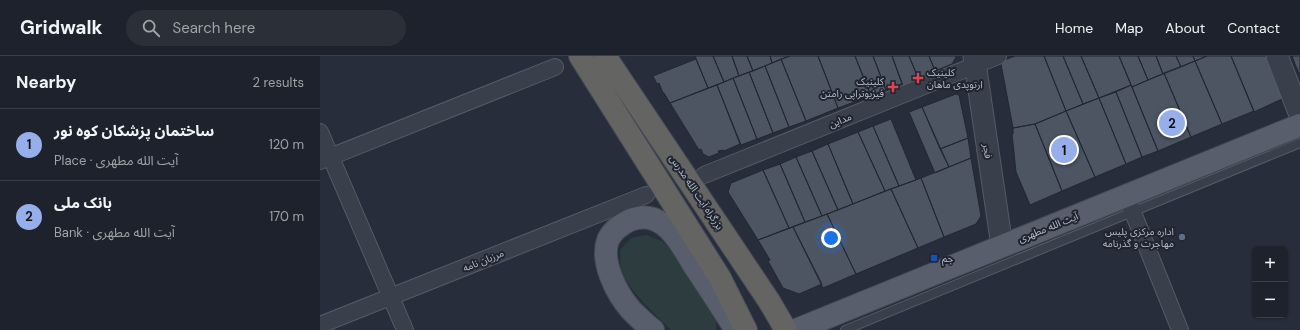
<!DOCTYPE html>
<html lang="en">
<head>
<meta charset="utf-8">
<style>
  body { margin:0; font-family:"DM Sans","Noto Sans Arabic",sans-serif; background:#2a2f38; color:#f1f3f6 }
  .controls { position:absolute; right:12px; bottom:12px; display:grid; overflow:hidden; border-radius:6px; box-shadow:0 1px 3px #0004 }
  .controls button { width:36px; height:36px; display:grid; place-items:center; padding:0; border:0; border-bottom:1px solid #3b3f48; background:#1d222c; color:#f1f3f6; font:20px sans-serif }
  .you { position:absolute; left:511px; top:182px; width:14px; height:14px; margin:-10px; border:3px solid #fff; border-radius:50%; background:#1a73e8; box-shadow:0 0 0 6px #1a73e833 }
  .badge { display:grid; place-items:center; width:26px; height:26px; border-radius:50%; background:#96afeb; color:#111; font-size:13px; font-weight:700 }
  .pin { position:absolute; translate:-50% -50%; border:2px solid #fff; box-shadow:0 1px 4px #0006 }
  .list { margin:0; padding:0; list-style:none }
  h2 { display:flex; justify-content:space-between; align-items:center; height:52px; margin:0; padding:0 16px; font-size:17px }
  h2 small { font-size:13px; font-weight:400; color:#a0a4a9 }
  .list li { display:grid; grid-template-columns:26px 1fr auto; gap:12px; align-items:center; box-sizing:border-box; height:72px; padding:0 16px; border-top:1px solid #3b3f48 }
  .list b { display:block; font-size:15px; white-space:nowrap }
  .list p { margin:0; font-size:13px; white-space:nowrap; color:#a0a4a9 }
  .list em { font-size:13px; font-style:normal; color:#a0a4a9 }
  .icon { flex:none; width:22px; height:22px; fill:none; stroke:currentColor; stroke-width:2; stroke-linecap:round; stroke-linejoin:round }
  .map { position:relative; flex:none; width:980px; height:274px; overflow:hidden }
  header { display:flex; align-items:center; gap:24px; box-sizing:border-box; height:56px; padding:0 20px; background:#1d222c; border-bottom:1px solid #3b3f48 }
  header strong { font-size:19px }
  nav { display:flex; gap:22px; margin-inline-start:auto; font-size:14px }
  .search { width:280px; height:36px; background:#2a2f38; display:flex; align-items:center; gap:10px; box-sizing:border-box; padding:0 14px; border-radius:22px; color:#a0a4a9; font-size:15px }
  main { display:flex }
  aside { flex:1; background:#1d222c }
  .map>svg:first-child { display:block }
</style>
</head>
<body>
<header>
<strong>Gridwalk</strong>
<div class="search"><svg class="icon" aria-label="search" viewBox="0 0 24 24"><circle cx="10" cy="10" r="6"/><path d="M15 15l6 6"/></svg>Search here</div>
<nav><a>Home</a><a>Map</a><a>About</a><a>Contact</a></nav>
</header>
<main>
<aside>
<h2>Nearby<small>2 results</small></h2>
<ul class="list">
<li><span class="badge">1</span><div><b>ساختمان پزشکان کوه نور</b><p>Place · آیت الله مطهری</p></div><em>120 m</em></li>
<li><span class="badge">2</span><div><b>بانک ملی</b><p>Bank · آیت الله مطهری</p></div><em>170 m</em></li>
</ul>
</aside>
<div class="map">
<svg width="980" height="274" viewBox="0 0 980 274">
  <rect width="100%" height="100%" fill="#272d3a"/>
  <!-- green -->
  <path fill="#2c3c3f" d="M326,179L342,185L359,201L396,264V274H351C335,258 311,237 302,216C299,210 301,201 300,194L311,182Z"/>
  <!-- building -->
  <path fill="#4d5563" stroke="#212732" d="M375,0H393L404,26L388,32Z
    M393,0H412L419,20L404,26Z
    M412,0H427L433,15L419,20Z
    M427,0H450L452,7L433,15Z
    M450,0H470L452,7Z
    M470,0H498L518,52L486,65L461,3Z
    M498,0H535L551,40L518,52Z
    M535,0H553L566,34L551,40Z
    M553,0H572L582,28L566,34Z
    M572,0H589L601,29L585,35Z
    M589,0H609L618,22L601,29Z
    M609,0H636V1L632,8L615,15Z
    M695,0H724L746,55L715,68L693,72L681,8L684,4Z
    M724,0H743L763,48L746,55Z
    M743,0H761L779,42L763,48Z
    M761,0H799L811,29L779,42Z
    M799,0H818L828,24L812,31Z
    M818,0H836L843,18L828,24Z
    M836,0H856L861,11L843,18Z
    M856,0H873L875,5L861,11Z
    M873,0H887L875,5Z
    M887,0H911L934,55L902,68L875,5Z
    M911,0H948L964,38L962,43L934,56Z
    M972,0H980V20L975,8Z
    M376,3L388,32L350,47L344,37H343L339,27L337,28L333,20Z
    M461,3L486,65L469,71L445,10Z
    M875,5L902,68L871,81L844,17Z
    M445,10L469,71L453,77L429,16Z
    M429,16L453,77L437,83L413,22Z
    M844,17L871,81L838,95L812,31Z
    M413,22L437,83L421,89L397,29Z
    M397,29L420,88L404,95L403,94L398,95L399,97L389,101L383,98L381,93L379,94L350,47Z
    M811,29L838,95L822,101L796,36Z
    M796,36L822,101L806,108L779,42Z
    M636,38L639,39L648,82L620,93L602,51Z
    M779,42L806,108L775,121L746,55Z
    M602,51L629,111L615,117L589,56Z
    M746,55L775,121L742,135L715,68Z
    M571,63L596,124L579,130L553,70Z
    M715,68L742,135L710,149L696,116L692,78H693V72Z
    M553,70L579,130L565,135L538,76Z
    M538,76L565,135L533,148L508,88Z
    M648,82L651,102L629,111L620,93Z
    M508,88L533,148L518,154L492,95Z
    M492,95L518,154L502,160L476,101Z
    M476,101L502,160L485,166L460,108Z
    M651,102L661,160L656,168L624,181L601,122Z
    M460,108L485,166L469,172L443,114Z
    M443,114L469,172L438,184L408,136L411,127Z
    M601,122L624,181L598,192L571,133Z
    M571,133L598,192L536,218L507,158Z
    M507,158L536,218L503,232L473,171Z
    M473,171L502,228L479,238L463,232L448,205L450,204L438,184Z"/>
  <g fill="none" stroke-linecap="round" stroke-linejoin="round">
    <!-- service casing -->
    <g stroke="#555b66" stroke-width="10">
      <path id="service" d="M525,274L980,87"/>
    </g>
    <!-- minor casing -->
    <g stroke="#555b66" stroke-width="18">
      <path id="minor" d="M0,76L85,274
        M0,105L235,11
        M384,119L678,0
        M806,139L860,274
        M0,269L326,139"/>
    </g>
    <!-- tertiary casing -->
    <g stroke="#555b66" stroke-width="23">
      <path id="tertiary" d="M654,0L682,190
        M957,0L980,59"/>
    </g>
    <!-- primary casing -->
    <g stroke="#434954" stroke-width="24">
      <path id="primary" d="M333,274C325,268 318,261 311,254C297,238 280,206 288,184C292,175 302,168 310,164C323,159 334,161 344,169C356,177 366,196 373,208C388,230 402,252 416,274
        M476,274L980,69"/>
    </g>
    <!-- trunk casing -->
    <g stroke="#424853" stroke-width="24">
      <path id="trunk" d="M260,0L400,222L426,274
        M285,0L449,245L466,274"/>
    </g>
    <!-- service -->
    <use href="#service" stroke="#3a404b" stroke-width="8"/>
    <!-- minor -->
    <use href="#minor" stroke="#3a404b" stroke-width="16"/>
    <!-- tertiary -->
    <use href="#tertiary" stroke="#3a404b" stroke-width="21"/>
    <!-- primary -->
    <use href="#primary" stroke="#585e6b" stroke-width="22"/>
    <!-- trunk -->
    <use href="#trunk" stroke="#646462" stroke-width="22"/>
  </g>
  <!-- markers -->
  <g fill="#e0444e" stroke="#1f2530" stroke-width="1.5">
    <path d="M596 16h4v4h4v4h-4v4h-4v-4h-4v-4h4z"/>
    <path d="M571 25h4v4h4v4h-4v4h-4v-4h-4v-4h4z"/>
  </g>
  <circle fill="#5c6f8a" stroke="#1f2530" stroke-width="1.5" cx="862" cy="181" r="4"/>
  <rect fill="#1a4fb4" stroke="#1f2530" stroke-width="1.5" x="610" y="198" width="8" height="8" rx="2"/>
  <g text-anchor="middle" stroke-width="4" stroke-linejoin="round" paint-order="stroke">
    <!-- poi labels -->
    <g font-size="10" fill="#b6bbc6" stroke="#1f2530" text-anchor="start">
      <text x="607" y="20">کلینیک<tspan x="607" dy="12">ارتوپدی ماهان</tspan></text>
      <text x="564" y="29" text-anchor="end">کلینیک<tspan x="564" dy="12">فیزیوتراپی رامتن</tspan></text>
      <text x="854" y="179" text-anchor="end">اداره مرکزی پلیس<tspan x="854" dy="12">مهاجرت و گذرنامه</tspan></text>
      <text x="622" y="206">جم</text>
    </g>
    <!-- street labels -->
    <g font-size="10" fill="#b6bbc6" stroke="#1f2530">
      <text transform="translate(520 64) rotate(-22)" y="4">مداین</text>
      <text transform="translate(668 95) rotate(82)" y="4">فجر</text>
      <text transform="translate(377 136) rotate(56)" y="4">بزرگراه آیت الله مدرس</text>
      <text transform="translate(728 171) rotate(-22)" y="4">آیت الله مطهری</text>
      <text transform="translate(163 204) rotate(-22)" y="4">مرزبان نامه</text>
    </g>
  </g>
</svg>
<div class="controls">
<button>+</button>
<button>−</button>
</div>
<div class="you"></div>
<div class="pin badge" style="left:744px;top:94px">1</div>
<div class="pin badge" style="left:852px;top:67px">2</div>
</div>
</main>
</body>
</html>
